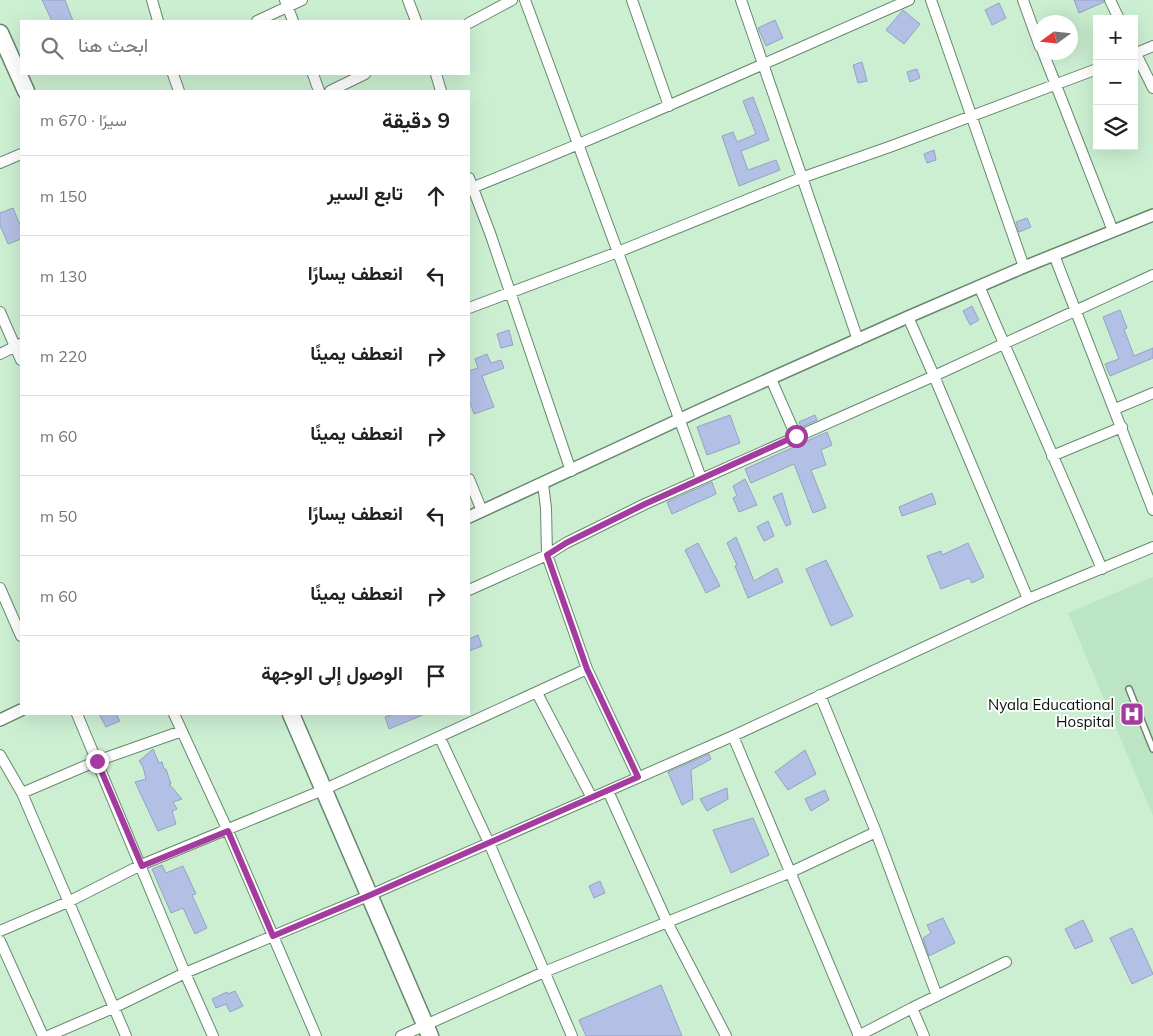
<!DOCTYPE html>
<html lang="ar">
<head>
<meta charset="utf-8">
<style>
  body { margin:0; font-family:Mulish,Vazirmatn,sans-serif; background:#f2f2f2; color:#202124; direction:rtl }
  .controls { position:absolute; right:15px; top:15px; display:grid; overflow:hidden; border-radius:0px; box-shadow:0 5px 20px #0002 }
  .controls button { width:45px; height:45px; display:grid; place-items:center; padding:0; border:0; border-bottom:1px solid #e0e0e0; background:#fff; color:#202124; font:25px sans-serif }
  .compass { position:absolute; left:1033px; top:15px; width:45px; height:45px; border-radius:50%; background:#fff; box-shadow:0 5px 20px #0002; rotate:255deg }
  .stop { position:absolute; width:15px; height:15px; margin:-11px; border:4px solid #a43c9f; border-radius:50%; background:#fff }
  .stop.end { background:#a43c9f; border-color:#fff; box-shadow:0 1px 5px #0008 }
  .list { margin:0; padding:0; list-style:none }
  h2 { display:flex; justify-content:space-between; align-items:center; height:65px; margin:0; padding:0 20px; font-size:21px }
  h2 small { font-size:16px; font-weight:400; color:#757577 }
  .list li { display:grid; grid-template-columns:32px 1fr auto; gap:15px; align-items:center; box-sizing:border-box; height:80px; padding:0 20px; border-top:1px solid #e0e0e0 }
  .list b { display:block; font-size:19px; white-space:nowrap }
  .list em { font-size:16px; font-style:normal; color:#757577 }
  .icon { flex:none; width:28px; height:28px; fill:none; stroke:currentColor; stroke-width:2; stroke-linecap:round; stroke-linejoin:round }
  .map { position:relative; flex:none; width:1153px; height:1036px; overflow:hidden; direction:ltr }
  .search { position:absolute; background:#fff; box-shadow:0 5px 20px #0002; left:20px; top:20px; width:450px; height:55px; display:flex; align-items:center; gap:12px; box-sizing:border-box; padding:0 18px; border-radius:0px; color:#757577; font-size:19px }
  .panel { position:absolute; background:#fff; box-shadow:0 5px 20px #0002; left:20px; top:90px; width:450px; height:625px; border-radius:0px; direction:rtl }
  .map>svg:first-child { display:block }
</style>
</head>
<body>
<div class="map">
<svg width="1153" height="1036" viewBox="0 0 1153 1036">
  <rect width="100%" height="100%" fill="#ccefd2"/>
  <!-- built -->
  <path fill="#bce6c3" d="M1153,577V816L1068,613Z"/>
  <!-- building -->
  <path fill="#b3c0e5" stroke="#95a1c5" d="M42,0H65L73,21H52Z
    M1074,0H1103L1104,2L1079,13Z
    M999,3L1006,18L992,25L985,10Z
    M903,10L920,24L904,44L886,30Z
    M775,20L783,38L766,46L758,28Z
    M862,62L867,81L858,83L853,65Z
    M917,69L920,78L910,82L907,72Z
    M753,97L769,140L741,151L748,170L776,160L780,170L739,186L722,136L733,132L737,142L756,134L743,101Z
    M934,150L936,160L927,163L924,154Z
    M13,208L21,227V239L8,244L0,225V213Z
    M1027,218L1031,227L1019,232L1016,222Z
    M972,306L979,320L970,325L963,311Z
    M1120,310L1127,328L1124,329L1134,356L1153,348V358L1110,376L1105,364L1119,359L1103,317Z
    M509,330L513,345L501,348L497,334Z
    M487,354L491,363L501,360L504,368L482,376L494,407L474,414L469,400V371L478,368L475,359Z
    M730,415L740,443L707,455L697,427Z
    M815,415L817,420L801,427L799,422Z
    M827,432L832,445L821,450L826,465L811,470L826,508L813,513L794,464L751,483L745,469Z
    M745,479L757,505L739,512L733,498L737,496L733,486Z
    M712,482L716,494L672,514L667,502Z
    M782,493L791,524L786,526L773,497Z
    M932,493L936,504L902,516L899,507Z
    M768,521L774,536L764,541L757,527Z
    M736,537L754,581L777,568L783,582L748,598L735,566L737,565L727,543Z
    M698,543L720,586L706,593L685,550Z
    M968,543L984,577L972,583L969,578L941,589L927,556L941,551L942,555Z
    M826,560L853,616L831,626L806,569Z
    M478,635L482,646L469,651V639Z
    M99,714H116L120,721L106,727Z
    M393,714H425L389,729L385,717Z
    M153,749L159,763L162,762L164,769H166L171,784H169L182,799L173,802L177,809L172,811L176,824L158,831L135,782L146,779L143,767L139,761Z
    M805,750L816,774L788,790L775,772Z
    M709,754L711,759L691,770L693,799L682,805L668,772Z
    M727,788L728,799L707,811L700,799Z
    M825,790L829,800L811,811L805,799Z
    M753,818L769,855L731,873L713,830Z
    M162,865L166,873L183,866L196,894L192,895L207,928L195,934L183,908L171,913L152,869Z
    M600,881L605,893L594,898L589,886Z
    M943,918L955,943L929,956L923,938L931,933L927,925Z
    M1083,920L1093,941L1075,949L1065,929Z
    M1132,928L1153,974L1132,984L1110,938Z
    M661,985L682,1036H586L579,1020Z
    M235,991L243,1006L230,1012L226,1004L216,1008L212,999L227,992L228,994Z"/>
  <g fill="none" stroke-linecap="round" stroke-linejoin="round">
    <!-- service casing -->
    <g stroke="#68886e" stroke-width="8">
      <path id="service" d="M1129,689L1153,749"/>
    </g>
    <!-- minor casing -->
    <g stroke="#68886e" stroke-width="12">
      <path id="minor" d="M152,0L158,21
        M285,0L293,21
        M408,0L416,21
        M525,0L701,478
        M632,0L669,106
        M741,0L858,340
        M931,0L1024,267
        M1023,0L1040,47
        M1110,0L1119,19
        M257,21L302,0
        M469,23L512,0
        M1134,50L1153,88
        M1043,52L1113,231
        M1134,54L1153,46
        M173,74L179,91
        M313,74L319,91
        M436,74L441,91
        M330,91L365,74
        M0,163L21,154
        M469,178L490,233L571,471
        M469,189C617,130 763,64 909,0
        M1054,255L1153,510
        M979,286L1102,569
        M469,308L618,252L801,178L892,146L1097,69
        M0,312L21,360
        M908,317L934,376L1028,599
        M0,354L20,344
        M771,379L796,436
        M1115,409L1153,393
        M1052,456L1122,427
        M469,479L482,511
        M543,484L546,508L547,555L587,669L638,777
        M0,588L21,636
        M469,590L547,555L566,543L645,504L934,376L1153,275
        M537,693L592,798
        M820,695L876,832L937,996
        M77,714L185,973L213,1036
        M174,714L228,831L316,1036
        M733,736L859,1036
        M440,738L489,843L572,1036
        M0,755L22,793L126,1036
        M608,791L667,922L726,1036
        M22,793L97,761L182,731
        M0,931L68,902L141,865L323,790L587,669
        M0,941L43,1036
        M912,1008L924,1036
        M48,1036L113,1008L185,973L368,896L733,736L1028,599L1153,547
        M401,1036L544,972L791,872L876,832
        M858,1036L912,1008L1006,962"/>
    </g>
    <!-- tertiary casing -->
    <g stroke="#68886e" stroke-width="14">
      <path id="tertiary" d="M469,517L700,410L908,317L1024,267L1153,215
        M0,720L21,710"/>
    </g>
    <!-- trunk casing -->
    <g stroke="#68886e" stroke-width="19">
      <path id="trunk" d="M0,33L26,91
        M291,714L430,1036"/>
    </g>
    <!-- service -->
    <use href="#service" stroke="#fff" stroke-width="5"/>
    <!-- minor -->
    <use href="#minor" stroke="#fff" stroke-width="10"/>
    <!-- tertiary -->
    <use href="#tertiary" stroke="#fff" stroke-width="11"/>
    <!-- trunk -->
    <use href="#trunk" stroke="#fff" stroke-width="16"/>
  </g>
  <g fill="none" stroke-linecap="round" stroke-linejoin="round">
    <!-- route -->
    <path stroke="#a43c9f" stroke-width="6" d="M97,761L142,866L228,831L273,936L368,896L638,777L587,669L547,555L566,543L645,504L796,436"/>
  </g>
  <!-- icons -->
  <defs>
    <g id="hospital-square" transform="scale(1.25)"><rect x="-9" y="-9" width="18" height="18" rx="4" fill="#a43c9f" stroke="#fff"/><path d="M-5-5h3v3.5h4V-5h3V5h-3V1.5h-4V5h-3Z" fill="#fff"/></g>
  </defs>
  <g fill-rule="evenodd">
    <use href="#hospital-square" x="1132" y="714"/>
  </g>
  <g text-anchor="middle" stroke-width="4" stroke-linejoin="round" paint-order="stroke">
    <!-- poi labels -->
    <g font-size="15" fill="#08140b" stroke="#fff" text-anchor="end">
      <text x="1114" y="710">Nyala Educational<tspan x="1114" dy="17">Hospital</tspan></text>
    </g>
  </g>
</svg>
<div class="controls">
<button>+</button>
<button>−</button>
<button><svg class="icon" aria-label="layers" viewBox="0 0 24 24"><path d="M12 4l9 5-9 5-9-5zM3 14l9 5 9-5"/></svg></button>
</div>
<svg class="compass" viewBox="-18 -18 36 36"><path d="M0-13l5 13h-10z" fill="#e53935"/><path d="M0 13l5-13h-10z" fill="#757577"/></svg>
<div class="stop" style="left:796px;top:436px"></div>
<div class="stop end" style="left:97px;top:761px"></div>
<div class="search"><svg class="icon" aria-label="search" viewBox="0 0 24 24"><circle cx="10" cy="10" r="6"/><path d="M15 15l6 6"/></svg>ابحث هنا</div>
<section class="panel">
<h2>9 دقيقة<small>سيرًا · 670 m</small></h2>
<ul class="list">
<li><svg class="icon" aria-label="ahead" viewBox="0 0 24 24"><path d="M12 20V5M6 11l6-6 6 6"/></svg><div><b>تابع السير</b></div><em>150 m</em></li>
<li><svg class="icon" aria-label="left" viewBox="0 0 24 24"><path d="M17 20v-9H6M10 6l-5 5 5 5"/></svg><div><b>انعطف يسارًا</b></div><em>130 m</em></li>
<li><svg class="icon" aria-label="right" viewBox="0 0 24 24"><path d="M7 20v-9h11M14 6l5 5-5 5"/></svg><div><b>انعطف يمينًا</b></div><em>220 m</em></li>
<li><svg class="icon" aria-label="right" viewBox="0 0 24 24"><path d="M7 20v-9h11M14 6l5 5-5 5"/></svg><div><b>انعطف يمينًا</b></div><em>60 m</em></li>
<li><svg class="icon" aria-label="left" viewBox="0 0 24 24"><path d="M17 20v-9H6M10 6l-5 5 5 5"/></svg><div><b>انعطف يسارًا</b></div><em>50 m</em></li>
<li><svg class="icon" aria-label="right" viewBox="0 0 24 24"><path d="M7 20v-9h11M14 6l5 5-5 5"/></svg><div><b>انعطف يمينًا</b></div><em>60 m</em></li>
<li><svg class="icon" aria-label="arrive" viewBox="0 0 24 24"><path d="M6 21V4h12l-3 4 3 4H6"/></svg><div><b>الوصول إلى الوجهة</b></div></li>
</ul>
</section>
</div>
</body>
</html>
